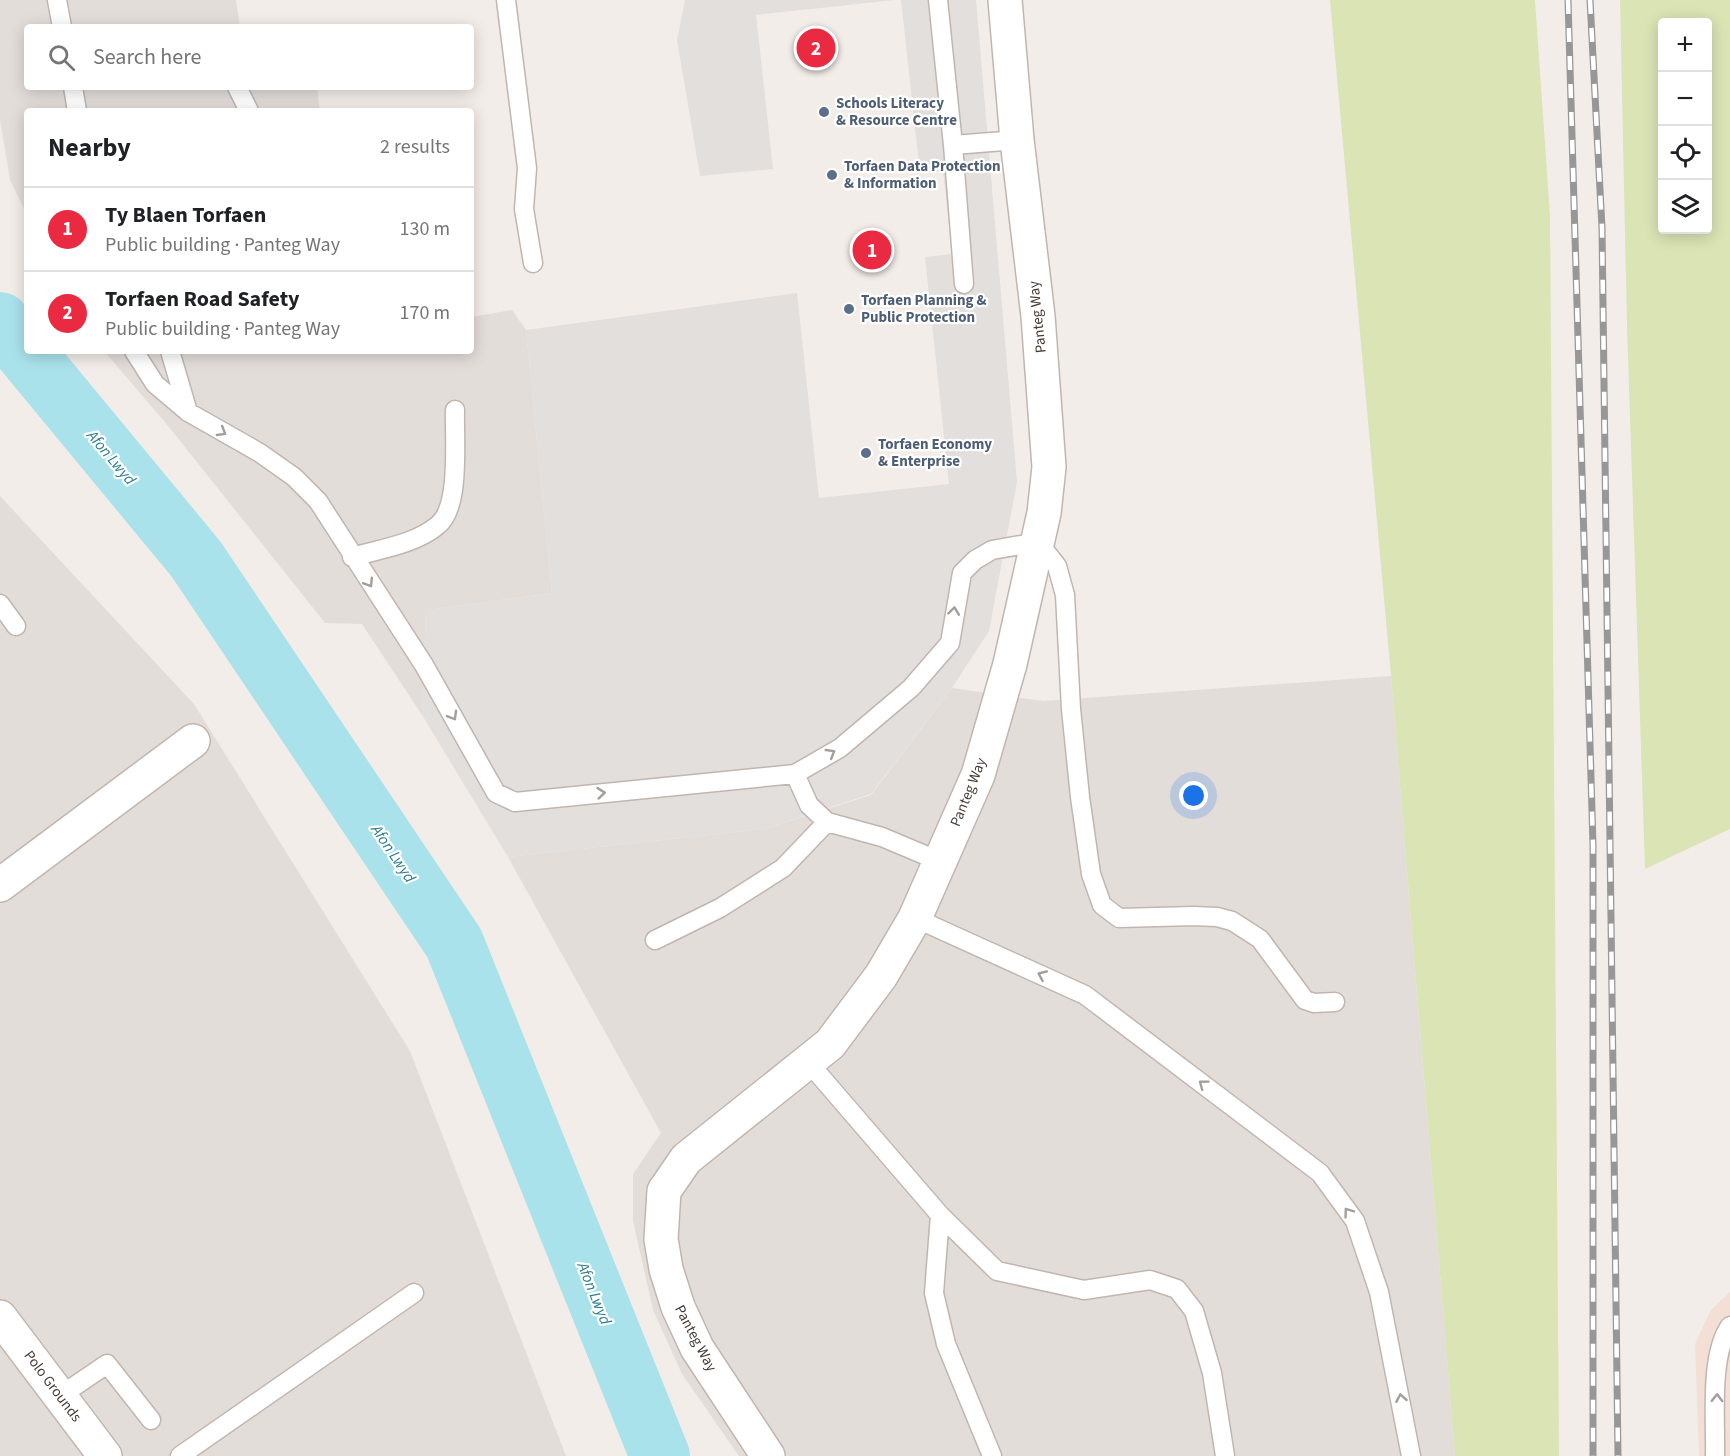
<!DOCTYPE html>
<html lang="en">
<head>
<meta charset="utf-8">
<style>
  body { margin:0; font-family:"Source Sans 3",sans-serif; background:#f2f2f2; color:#202124 }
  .controls { position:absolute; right:18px; top:18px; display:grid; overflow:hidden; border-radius:6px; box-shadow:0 3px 15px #0003 }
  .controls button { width:54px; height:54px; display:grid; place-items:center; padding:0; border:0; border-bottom:2px solid #e0e0e0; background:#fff; color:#202124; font:30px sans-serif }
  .you { position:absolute; left:1194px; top:796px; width:21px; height:21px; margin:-15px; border:4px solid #fff; border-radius:50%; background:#1a73e8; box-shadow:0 0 0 9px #1a73e833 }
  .badge { display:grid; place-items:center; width:39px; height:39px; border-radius:50%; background:#ea2a40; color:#fff; font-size:20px; font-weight:700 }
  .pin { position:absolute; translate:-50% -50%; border:3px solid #fff; box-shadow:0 2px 6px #0006 }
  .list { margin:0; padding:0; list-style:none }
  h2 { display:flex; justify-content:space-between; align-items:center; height:78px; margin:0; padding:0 24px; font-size:26px }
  h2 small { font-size:20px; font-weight:400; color:#757577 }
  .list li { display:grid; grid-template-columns:39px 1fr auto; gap:18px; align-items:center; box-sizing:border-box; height:84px; padding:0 24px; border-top:2px solid #e0e0e0 }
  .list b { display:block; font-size:22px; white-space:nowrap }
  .list p { margin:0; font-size:20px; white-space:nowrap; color:#757577 }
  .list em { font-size:20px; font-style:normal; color:#757577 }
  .icon { flex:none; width:33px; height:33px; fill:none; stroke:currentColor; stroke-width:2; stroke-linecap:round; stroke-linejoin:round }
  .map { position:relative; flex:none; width:1730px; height:1456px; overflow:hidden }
  .search { position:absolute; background:#fff; box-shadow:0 3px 15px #0003; left:24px; top:24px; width:450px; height:66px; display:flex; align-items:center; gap:15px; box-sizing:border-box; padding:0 21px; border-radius:6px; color:#757577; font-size:22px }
  .panel { position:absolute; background:#fff; box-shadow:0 3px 15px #0003; left:24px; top:108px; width:450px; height:246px; border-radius:6px }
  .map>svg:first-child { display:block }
</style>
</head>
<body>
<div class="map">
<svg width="1730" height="1456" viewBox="0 0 1730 1456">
  <rect width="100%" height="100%" fill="#f3ede9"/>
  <!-- commercial -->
  <path fill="#f3dfd6" d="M1730,1292V1456H1699L1695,1344L1711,1310Z"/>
  <!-- industrial -->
  <path fill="#e3ddda" d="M0,0H236L240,27H27V87H317L320,111H27V215L10,180L0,120Z
    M512,310L526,330L552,593L426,610L422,715L362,624L325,623L169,427L104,351H471V317Z
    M0,496L194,704L410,1051L566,1456H0Z
    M1391,676L1455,1456H739L682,1374L653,1310L633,1221V1174L661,1133L508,857L764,829L871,795L952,688L1043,701Z"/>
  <!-- green -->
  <path fill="#dbe4b5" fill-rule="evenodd" d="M1330,0H1535L1550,216L1559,1456H1455L1391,676Z
    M1620,0H1730V829L1645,869L1627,326ZM1662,22H1708V230H1662Z"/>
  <!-- parking -->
  <path fill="#e2dfdd" d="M685,0H895L756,15L773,169L700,176L677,40Z
    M901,0H976L1017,482L989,631L952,688L871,794L764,829L508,857L422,715L426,610L552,593L526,330L797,293L819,498L949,484L925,257L952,254L943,171L920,173Z"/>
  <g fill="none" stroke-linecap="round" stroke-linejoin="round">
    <!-- river -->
    <path stroke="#aae2eb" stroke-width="60" d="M0,322L196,559L454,943L660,1456"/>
    <!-- lane casing -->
    <g stroke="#c1b6af" stroke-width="21">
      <path id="lane" d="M57,0L62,27
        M506,0L527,168L524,209L533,263
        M938,0L953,145L1017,140
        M73,87L77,111
        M237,87L249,111
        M953,145L964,284
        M134,351L155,384L188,412L260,453L294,477L318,501L424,665L496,793L515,802L795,774L840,748L911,688L950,643L962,573L975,560L992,550L1038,542L1057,566L1065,595L1071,709L1080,797L1091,874L1102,905L1119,918L1194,916L1217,917L1232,921L1260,939L1305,1000L1314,1003L1335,1002
        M170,351L188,412
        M352,557C380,549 416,544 438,525C461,507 454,438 455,410
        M0,604L16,626
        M795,774L809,805L827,822L882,837L939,861
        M915,918L1085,995L1320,1173L1355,1221L1379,1292L1411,1456
        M655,940L720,908L783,868L827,822
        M809,1063L940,1215L997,1271L1084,1290L1150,1280L1177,1289L1194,1311L1212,1373L1225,1456
        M940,1215L934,1293L946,1344L992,1456
        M60,1396L107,1364L151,1420
        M180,1456L414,1293
        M1715,1456C1716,1420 1709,1356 1730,1326"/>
    </g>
    <!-- street casing -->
    <g stroke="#c1b6af" stroke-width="36">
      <path id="street" d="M0,885L193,741
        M0,1317L105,1456
        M768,1456L697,1348L678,1307L666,1269L661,1239L664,1191L686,1159L830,1044L881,976L915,918L978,775L1010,664L1044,513L1049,467L1038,316L1017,140L1005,0"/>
    </g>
    <!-- lane -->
    <use href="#lane" stroke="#fff" stroke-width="18"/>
    <!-- street -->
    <use href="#street" stroke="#fff" stroke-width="33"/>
    <!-- rail casing -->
    <g stroke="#979797" stroke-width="7">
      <path id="rail" d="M1568,0L1593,845V1456
        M1590,0L1602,228L1618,1456"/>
    </g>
    <!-- rail -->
    <use href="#rail" stroke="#fff" stroke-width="4.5" stroke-dasharray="14" stroke-linecap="butt"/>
  </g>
  <!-- one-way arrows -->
  <defs><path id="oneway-chevron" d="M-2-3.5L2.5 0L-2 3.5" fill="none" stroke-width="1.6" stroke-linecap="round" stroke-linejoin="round" transform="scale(1.5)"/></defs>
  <g stroke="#a29e9c">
    <use href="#oneway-chevron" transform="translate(222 432) rotate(31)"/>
    <use href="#oneway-chevron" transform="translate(369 583) rotate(58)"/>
    <use href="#oneway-chevron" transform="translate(954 611) rotate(-83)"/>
    <use href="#oneway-chevron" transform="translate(453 716) rotate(60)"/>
    <use href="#oneway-chevron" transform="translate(831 753) rotate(-31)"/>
    <use href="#oneway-chevron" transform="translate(601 793) rotate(-6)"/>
    <use href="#oneway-chevron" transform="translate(1042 975) rotate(-156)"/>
    <use href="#oneway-chevron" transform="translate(1203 1084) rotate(-143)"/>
    <use href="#oneway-chevron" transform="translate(1348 1212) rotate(-126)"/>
    <use href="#oneway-chevron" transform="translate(1401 1398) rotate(-100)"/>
    <use href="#oneway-chevron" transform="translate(1717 1398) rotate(-89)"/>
  </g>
  <!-- markers -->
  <g fill="#5c6f8a" stroke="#fff" stroke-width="2">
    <circle cx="824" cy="112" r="6"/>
    <circle cx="832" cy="175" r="6"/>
    <circle cx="849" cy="309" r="6"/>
    <circle cx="866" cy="453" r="6"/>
  </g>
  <g text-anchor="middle" stroke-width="4.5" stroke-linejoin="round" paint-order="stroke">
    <!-- service labels -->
    <g font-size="15" font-weight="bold" fill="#4e5e75" stroke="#fff" text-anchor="start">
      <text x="836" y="108">Schools Literacy<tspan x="836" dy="17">&amp; Resource Centre</tspan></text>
      <text x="844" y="171">Torfaen Data Protection<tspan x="844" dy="17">&amp; Information</tspan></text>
      <text x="861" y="305">Torfaen Planning &amp;<tspan x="861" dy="17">Public Protection</tspan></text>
      <text x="878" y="449">Torfaen Economy<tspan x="878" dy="17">&amp; Enterprise</tspan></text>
    </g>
    <!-- street labels -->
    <g font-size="15" fill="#463d38" stroke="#fff">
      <text transform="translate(1037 317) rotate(-96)" y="5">Panteg Way</text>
      <text transform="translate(968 792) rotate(-68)" y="5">Panteg Way</text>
      <text transform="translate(696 1338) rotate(62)" y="5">Panteg Way</text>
      <text transform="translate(53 1386) rotate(53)" y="5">Polo Grounds</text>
    </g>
    <!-- water labels -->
    <g font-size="16" font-style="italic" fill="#317e8c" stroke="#fff">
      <text transform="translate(112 457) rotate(50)" y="6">Afon Lwyd</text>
      <text transform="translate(394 853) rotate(56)" y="6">Afon Lwyd</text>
      <text transform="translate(595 1293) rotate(68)" y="6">Afon Lwyd</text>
    </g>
  </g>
</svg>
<div class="controls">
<button>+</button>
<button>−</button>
<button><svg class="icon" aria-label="locate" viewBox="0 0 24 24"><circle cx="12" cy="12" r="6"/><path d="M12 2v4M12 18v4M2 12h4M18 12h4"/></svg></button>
<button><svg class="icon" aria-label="layers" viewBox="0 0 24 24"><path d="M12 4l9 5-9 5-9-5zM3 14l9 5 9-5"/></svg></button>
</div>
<div class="you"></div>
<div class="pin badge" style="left:872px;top:250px">1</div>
<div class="pin badge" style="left:816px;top:48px">2</div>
<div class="search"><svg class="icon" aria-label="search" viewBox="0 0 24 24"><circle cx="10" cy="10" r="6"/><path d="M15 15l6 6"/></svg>Search here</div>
<section class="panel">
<h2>Nearby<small>2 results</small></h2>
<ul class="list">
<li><span class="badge">1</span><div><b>Ty Blaen Torfaen</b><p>Public building · Panteg Way</p></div><em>130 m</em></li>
<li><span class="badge">2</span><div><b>Torfaen Road Safety</b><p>Public building · Panteg Way</p></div><em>170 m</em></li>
</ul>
</section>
</div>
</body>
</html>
